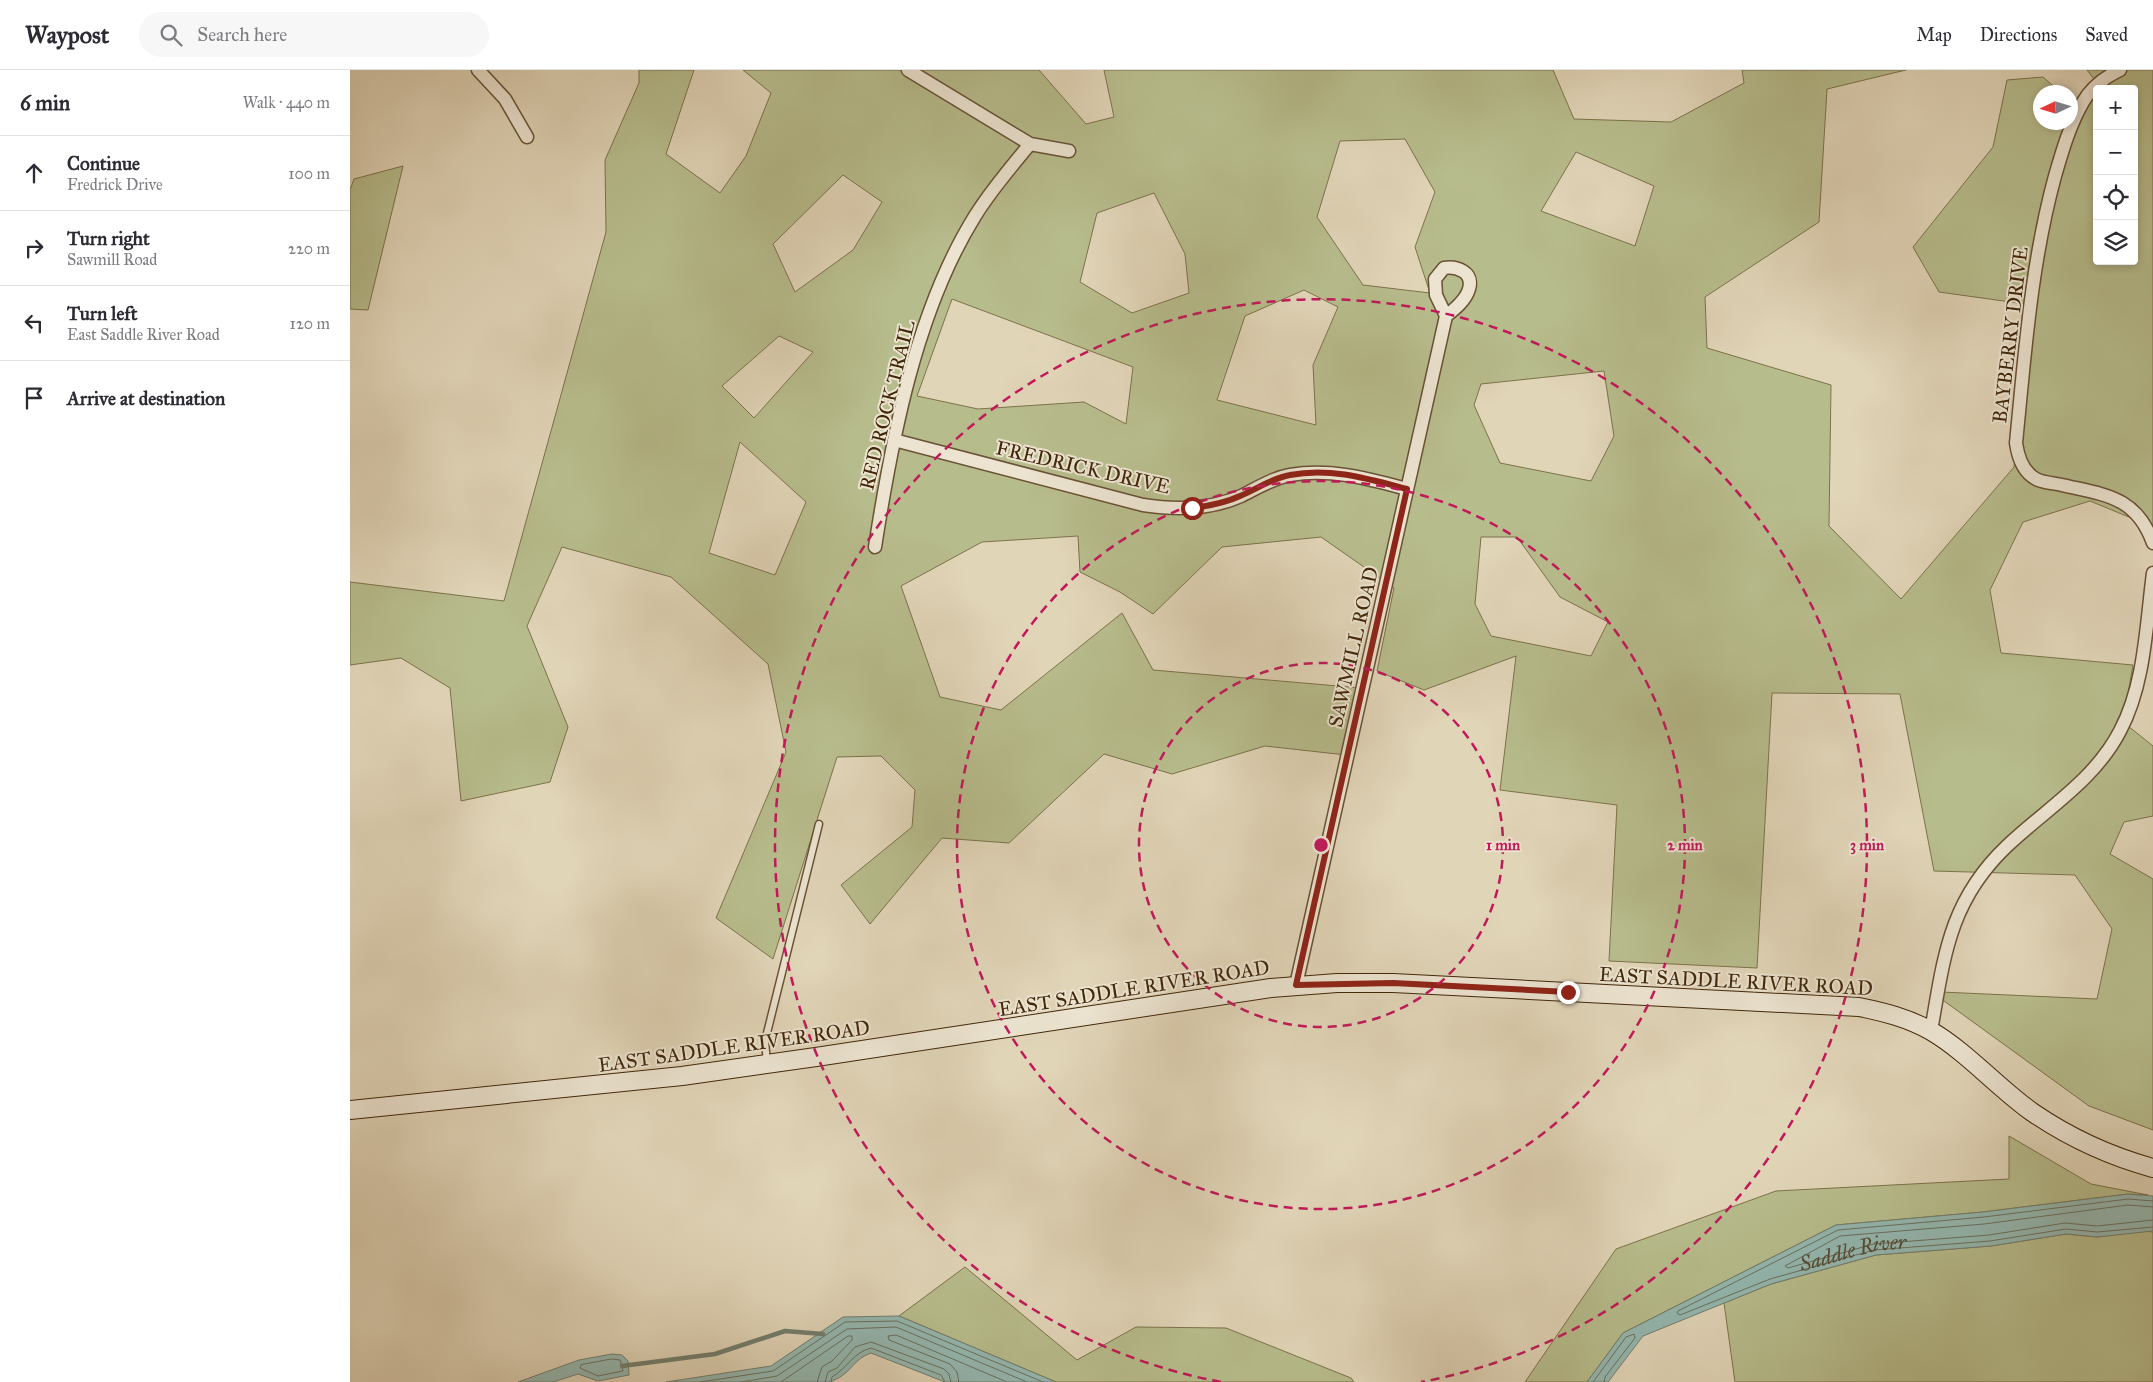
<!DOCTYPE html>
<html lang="en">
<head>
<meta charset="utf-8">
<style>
  body { margin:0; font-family:"IM FELL Great Primer",serif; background:#f7f7f7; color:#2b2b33 }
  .controls { position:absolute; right:15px; top:15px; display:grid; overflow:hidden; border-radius:5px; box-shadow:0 2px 8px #0003 }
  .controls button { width:45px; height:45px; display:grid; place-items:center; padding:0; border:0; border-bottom:1px solid #e1e1e2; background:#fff; color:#2b2b33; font:25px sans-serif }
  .compass { position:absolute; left:1683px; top:15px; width:45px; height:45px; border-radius:50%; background:#fff; box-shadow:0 2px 8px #0003; rotate:266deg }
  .stop { position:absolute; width:15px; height:15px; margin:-11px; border:4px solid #8f2418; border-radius:50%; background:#fff }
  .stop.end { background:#8f2418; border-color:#fff; box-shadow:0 1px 5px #0008 }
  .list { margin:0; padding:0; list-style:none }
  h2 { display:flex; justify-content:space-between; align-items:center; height:65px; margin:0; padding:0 20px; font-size:21px }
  h2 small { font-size:16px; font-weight:400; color:#7c7c81 }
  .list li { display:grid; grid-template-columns:32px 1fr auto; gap:15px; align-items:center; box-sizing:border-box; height:75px; padding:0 20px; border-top:1px solid #e1e1e2 }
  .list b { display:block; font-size:19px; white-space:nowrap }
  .list p { margin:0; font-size:16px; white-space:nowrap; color:#7c7c81 }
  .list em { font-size:16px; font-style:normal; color:#7c7c81 }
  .icon { flex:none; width:28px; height:28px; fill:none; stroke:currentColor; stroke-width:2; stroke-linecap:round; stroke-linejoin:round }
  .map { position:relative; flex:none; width:1803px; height:1312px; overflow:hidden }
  header { display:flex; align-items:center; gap:30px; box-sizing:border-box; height:70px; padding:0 25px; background:#fff; border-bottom:1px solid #e1e1e2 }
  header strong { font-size:24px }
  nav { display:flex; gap:28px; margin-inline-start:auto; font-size:18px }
  .search { width:350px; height:45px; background:#f7f7f7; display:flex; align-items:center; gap:12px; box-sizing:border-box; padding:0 18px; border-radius:28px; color:#7c7c81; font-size:19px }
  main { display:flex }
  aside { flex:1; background:#fff }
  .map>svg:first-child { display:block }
</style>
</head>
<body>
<header>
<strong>Waypost</strong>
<div class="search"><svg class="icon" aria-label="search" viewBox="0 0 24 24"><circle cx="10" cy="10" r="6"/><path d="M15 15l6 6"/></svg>Search here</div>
<nav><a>Map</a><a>Directions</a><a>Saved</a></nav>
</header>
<main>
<aside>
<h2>6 min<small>Walk · 440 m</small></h2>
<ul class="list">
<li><svg class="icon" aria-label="ahead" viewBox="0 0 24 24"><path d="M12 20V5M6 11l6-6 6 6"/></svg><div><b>Continue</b><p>Fredrick Drive</p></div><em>100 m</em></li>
<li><svg class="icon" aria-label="right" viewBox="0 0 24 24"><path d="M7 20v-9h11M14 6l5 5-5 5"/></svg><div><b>Turn right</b><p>Sawmill Road</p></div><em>220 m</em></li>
<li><svg class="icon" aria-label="left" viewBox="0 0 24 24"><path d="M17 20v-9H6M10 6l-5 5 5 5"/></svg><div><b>Turn left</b><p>East Saddle River Road</p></div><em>120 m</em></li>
<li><svg class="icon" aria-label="arrive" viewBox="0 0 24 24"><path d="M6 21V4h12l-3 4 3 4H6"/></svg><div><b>Arrive at destination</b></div></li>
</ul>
</aside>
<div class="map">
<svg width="1803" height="1312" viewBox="0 0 1803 1312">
  <rect width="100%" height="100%" fill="#e1d5b8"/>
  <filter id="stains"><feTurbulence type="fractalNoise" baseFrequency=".004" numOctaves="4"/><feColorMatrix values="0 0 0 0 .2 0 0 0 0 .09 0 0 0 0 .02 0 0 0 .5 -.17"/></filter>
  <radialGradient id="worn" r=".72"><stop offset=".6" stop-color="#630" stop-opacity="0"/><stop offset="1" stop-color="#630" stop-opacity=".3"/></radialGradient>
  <!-- green -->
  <path fill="#b7bc8c" stroke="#7c724a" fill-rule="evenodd" d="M289,0H344L316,84L370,123L396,86L421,23L393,0H689L736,54L764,47L754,0H1203L1224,49L1321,52L1394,13L1392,0H1556L1477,19L1469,152L1355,227L1357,278L1481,315L1479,456L1551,529L1664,397L1682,235L1589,222L1563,177L1643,77L1657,10L1693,7L1710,22H1690V52H1720L1721,32L1728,39L1747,13L1737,0H1803V457L1740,431L1673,452L1640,520L1651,583L1783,595L1773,652L1803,676V746L1774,752L1760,784L1803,809V1060L1739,1036L1590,928L1591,922L1747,929L1762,859L1725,805L1584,801L1550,624L1422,623L1407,898L1259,891L1267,735L1150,720L1166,586L1074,620L1027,601L1044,518L971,467L872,477L803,544L770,522L730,502L728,466L632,472L551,516L590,627L651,640L772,543L803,600L1011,618L996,685L915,676L822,704L754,684L659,773L592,768L520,854L491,815L562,757L565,720L531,686L487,687L423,889L366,848L436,682L418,594L321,507L212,477L177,556L218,657L200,712L111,731L100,618L51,588L0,595V512L154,531L256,162L255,90L289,13ZM1747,19H1784V191H1747ZM1055,69L1085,122L1065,177L1080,223L1013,215L967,147L990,71ZM1226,82L1304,116L1285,176L1191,141ZM493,105L532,132L503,180L445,222L423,174ZM804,123L835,184L839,223L782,243L730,212L747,143ZM954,220L988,237L963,295L966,355L867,330L895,246ZM602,229L783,297L776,354L734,332L628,339L567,326ZM429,266L463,282L404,348L372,316ZM1254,301L1264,366L1241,411L1150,393L1124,335L1131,314ZM390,372L456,432L425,505L359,483ZM1131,467H1167L1210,527L1258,552L1241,586L1141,566L1125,534Z
    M53,96L18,240L0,239V120L4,109Z
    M1659,1066L1741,1114L1798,1125L1778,1124L1633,1142L1486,1155L1273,1263L1237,1312H1175L1266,1179L1426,1121L1659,1109Z
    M1793,1161L1803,1162V1312H1385L1374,1233L1421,1214L1526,1185L1641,1176L1716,1164L1747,1167Z
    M615,1197L727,1290L786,1257L876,1258L1001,1308L1004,1312H706L549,1246Z"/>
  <!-- water -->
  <path fill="#94b8b1" stroke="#737e6e" d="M1778,1124L1803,1126V1161L1747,1167L1716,1164L1641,1176L1526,1185L1421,1214L1293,1266L1258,1312H1237L1273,1263L1486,1155L1633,1142Z
    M549,1246L706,1312H595L521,1283C501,1290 502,1305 479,1312H316L421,1296L493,1247Z
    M262,1284L272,1285L278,1291L279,1305L248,1311L228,1304L203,1312H168L229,1290Z"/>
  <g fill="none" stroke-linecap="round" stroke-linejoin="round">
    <!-- shore -->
    <g stroke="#6b705d" stroke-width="1">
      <path d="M1803,1131L1778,1129L1634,1147L1488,1160L1328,1241L1327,1243L1330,1245L1420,1209L1524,1180L1640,1171L1716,1159L1747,1162L1803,1157"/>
      <path id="s1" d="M1803,1137L1778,1135L1634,1154L1490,1166L1435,1196L1438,1198L1524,1174L1639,1165L1715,1153L1747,1156L1803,1150"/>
      <path d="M262,1289L270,1290L273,1301L248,1306L230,1298L231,1295Z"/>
      <path d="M350,1312L423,1301L495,1252L547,1251L693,1312"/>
      <path d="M391,1312L427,1306L497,1259L546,1257L677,1312"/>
      <path d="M431,1312L498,1266H502V1270L482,1291L472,1297L467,1312"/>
      <path d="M475,1312L478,1302L487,1298L505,1277L521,1272L594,1299L599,1304L601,1312"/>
      <path d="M481,1312L482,1307C497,1298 504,1282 521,1278L591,1305L595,1312"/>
      <path d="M609,1312L607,1302L600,1294L539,1270L538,1266L546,1265L657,1312"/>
      <path d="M1243,1312L1276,1267L1284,1264L1285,1268L1255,1307L1254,1312"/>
    </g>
    <!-- stream -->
    <path stroke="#737e6e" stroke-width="4.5" d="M272,1296L365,1284L435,1261L473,1264"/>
    <!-- service casing -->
    <g stroke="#6a5235" stroke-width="9">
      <path id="service" d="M417,993L415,971L469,754"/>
    </g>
    <!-- minor casing -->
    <g stroke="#6a5235" stroke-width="15">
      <path id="minor" d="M128,0L155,29L177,67
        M1770,0C1755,7 1741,18 1733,32C1720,54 1712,82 1705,106C1681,194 1675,283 1666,373C1668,387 1673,402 1686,409C1693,413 1704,413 1712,415C1755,425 1786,426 1803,473
        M680,74L719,81
        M544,370L793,435C826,440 860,440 891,426C907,418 923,408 940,405C981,398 1019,409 1057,419
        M525,477C542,368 566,241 625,146C641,120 661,97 680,74L558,0
        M946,915L1096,246C1105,239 1116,230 1119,219C1124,202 1107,196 1094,198L1085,209L1086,225L1096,246
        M1581,961C1594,887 1599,831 1657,776C1696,739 1744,711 1770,661C1795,614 1796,556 1803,503"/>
    </g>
    <!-- secondary casing -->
    <g stroke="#422709" stroke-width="20">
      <path id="secondary" d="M0,1040L332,1006L466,987L921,918L987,913H1043L1509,937C1534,942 1558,948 1581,961C1617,982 1648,1018 1682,1042C1720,1068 1759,1086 1803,1098"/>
    </g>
    <!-- service -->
    <use href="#service" stroke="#ece4d1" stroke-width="6"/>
    <!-- minor -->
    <use href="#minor" stroke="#ece4d1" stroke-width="12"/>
    <!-- secondary -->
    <use href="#secondary" stroke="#ece4d1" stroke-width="18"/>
  </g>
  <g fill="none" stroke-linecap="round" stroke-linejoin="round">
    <!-- route -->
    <path stroke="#8f2418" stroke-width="6" d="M842,438C859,436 875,433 890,426C907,419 922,408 940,405C980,397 1019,409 1057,419L946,915L1043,913L1218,922"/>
  </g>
  <!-- distance rings -->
  <g fill="none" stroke="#c2185b" stroke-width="2.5" stroke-dasharray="9 6">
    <circle cx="971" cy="775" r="182"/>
    <circle cx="971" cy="775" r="364"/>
    <path d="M871 1312A546 546 0 1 1 1071 1312"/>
  </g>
  <g text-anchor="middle" stroke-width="4" stroke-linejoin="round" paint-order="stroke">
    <!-- street labels -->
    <g font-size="20" fill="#422709" stroke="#ece4d1">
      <text transform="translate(1660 265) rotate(-83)" y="7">BAYBERRY DRIVE</text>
      <text transform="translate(537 335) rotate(-76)" y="7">RED ROCK TRAIL</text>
      <text transform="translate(733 397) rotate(13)" y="7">FREDRICK DRIVE</text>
      <text transform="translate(1003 577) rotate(-77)" y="7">SAWMILL ROAD</text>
      <text transform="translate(1386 911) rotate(3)" y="7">EAST SADDLE RIVER ROAD</text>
      <text transform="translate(784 918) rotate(-9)" y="7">EAST SADDLE RIVER ROAD</text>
      <text transform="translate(384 976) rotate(-8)" y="7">EAST SADDLE RIVER ROAD</text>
    </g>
    <!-- water labels -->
    <g font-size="21" font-style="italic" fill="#564b33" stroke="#ece4d1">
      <text dy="7" stroke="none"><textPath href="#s1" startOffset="448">Saddle River</textPath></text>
    </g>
  </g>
  <circle cx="971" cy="775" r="8" fill="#c2185b" stroke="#ece4d1" stroke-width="2.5"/>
  <g font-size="15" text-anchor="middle" font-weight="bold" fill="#c2185b" stroke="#ece4d1" stroke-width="4" stroke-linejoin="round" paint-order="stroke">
    <text x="1153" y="780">1 min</text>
    <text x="1335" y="780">2 min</text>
    <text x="1517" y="780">3 min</text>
  </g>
  <rect width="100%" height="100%" filter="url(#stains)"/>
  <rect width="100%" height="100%" fill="url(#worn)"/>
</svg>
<div class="controls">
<button>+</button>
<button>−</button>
<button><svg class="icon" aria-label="locate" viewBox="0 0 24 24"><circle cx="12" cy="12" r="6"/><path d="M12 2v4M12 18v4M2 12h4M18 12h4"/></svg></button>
<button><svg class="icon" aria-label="layers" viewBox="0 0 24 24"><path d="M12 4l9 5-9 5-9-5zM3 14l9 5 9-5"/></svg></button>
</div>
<svg class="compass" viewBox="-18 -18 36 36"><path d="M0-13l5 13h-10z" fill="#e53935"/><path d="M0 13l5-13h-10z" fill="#7c7c81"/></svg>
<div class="stop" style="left:842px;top:438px"></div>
<div class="stop end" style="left:1218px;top:922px"></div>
</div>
</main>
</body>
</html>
